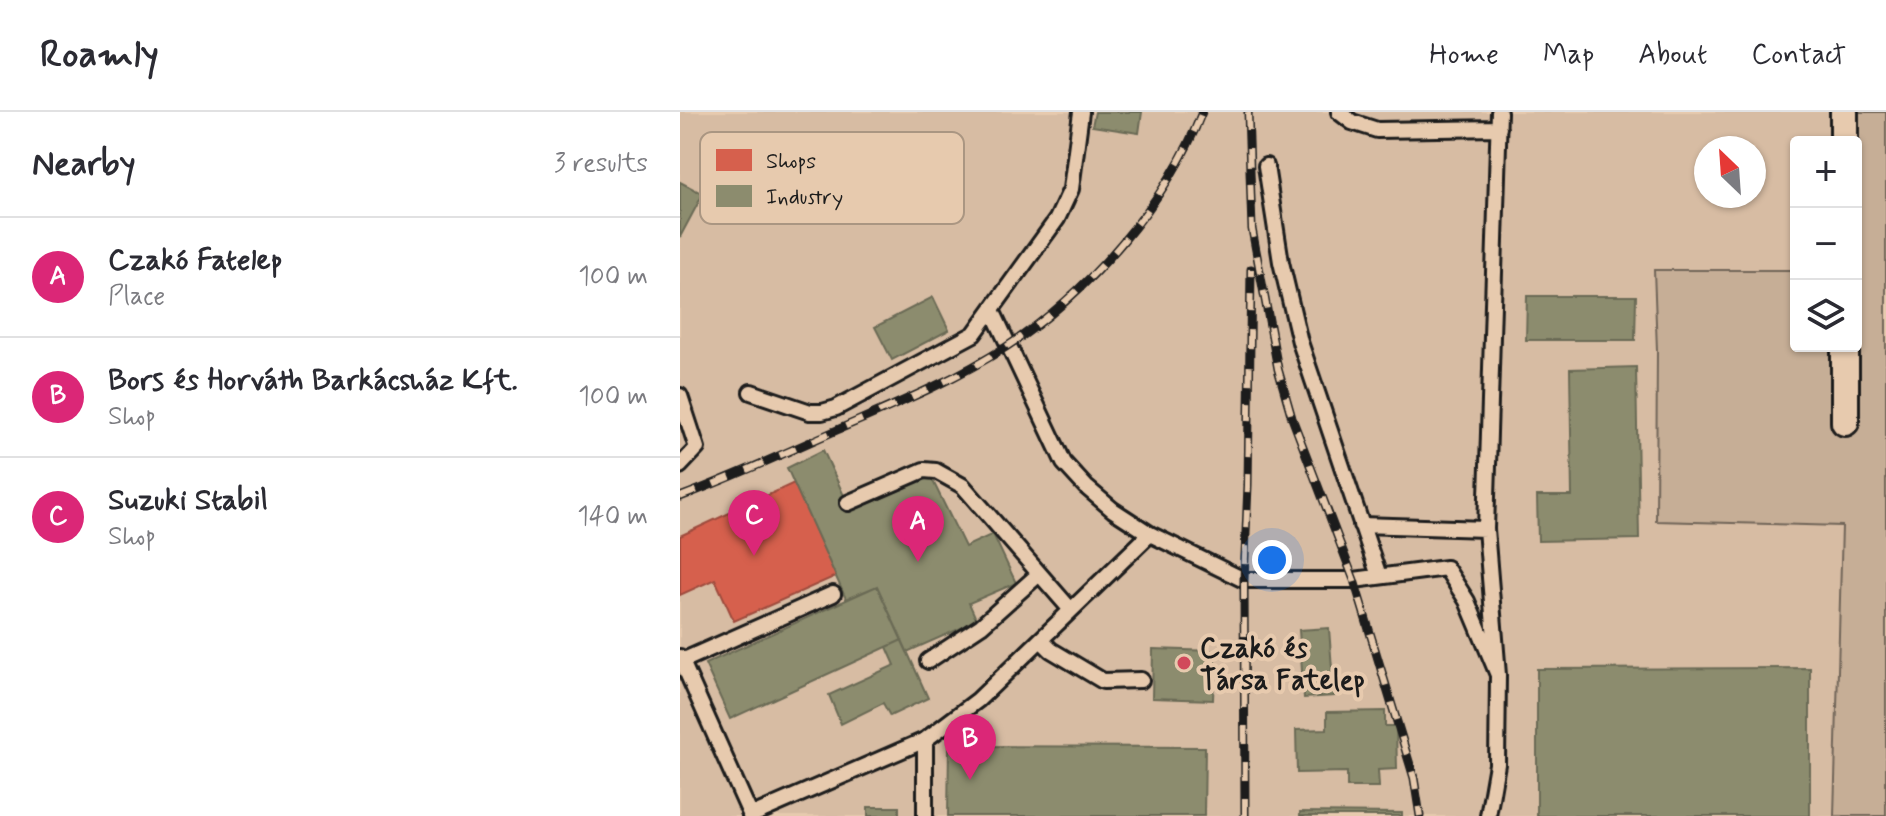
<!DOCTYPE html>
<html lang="en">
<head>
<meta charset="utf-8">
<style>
  body { margin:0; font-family:Mynerve,sans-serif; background:#f7f7f7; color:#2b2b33 }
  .controls { position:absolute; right:24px; top:24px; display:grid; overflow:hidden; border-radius:8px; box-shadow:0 2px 6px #0004 }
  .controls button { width:72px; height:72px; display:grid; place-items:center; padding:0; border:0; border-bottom:2px solid #e1e1e2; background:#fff; color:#2b2b33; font:40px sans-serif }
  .compass { position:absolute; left:1014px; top:24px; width:72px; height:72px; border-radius:50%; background:#fff; box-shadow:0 2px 6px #0004; rotate:335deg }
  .you { position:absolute; left:592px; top:448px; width:28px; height:28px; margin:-20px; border:6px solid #fff; border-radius:50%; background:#1a73e8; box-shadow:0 0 0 12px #1a73e833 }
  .badge { display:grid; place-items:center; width:52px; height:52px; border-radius:50%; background:#db2777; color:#fff; font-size:26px; font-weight:700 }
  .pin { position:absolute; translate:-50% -66px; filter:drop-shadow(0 2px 4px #0008) }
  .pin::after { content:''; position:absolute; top:42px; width:28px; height:24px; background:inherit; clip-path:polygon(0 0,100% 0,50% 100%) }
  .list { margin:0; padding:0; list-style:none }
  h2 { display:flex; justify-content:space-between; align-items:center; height:104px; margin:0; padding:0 32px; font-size:34px }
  h2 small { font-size:26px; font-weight:400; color:#7c7c81 }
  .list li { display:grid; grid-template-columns:52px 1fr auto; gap:24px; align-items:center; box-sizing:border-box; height:120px; padding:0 32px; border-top:2px solid #e1e1e2 }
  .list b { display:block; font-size:30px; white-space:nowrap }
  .list p { margin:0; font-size:26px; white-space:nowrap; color:#7c7c81 }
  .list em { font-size:26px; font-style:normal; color:#7c7c81 }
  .icon { flex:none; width:44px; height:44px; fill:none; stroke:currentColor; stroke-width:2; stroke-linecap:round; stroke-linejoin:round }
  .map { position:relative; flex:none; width:1206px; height:704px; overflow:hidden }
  header { display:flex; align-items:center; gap:48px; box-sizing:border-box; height:112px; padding:0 40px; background:#fff; border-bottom:2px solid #e1e1e2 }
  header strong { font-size:38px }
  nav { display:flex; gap:44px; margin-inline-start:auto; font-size:28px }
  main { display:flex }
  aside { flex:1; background:#fff }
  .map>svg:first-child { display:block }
</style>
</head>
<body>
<header>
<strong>Roamly</strong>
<nav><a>Home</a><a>Map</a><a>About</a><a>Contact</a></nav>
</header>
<main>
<aside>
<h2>Nearby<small>3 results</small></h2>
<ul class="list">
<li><span class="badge">A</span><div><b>Czakó Fatelep</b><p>Place</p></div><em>100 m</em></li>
<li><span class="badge">B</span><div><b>Bors és Horváth Barkácsház Kft.</b><p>Shop</p></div><em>100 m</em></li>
<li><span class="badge">C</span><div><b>Suzuki Stabil</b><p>Shop</p></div><em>140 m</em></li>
</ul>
</aside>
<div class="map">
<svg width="1206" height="704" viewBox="0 0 1206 704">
  <rect width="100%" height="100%" fill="#e7caae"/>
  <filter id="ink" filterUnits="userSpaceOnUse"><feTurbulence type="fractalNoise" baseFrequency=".0125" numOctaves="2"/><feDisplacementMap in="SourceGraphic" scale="16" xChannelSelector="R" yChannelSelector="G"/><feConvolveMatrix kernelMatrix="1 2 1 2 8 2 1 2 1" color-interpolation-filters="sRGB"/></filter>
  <g filter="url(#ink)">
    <!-- built -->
    <path fill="#d7bca3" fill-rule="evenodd" d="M0,0H1151V30H1116V158L974,159L977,238L1163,413L1154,704H0ZM1026,36H1074V84H1026Z"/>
    <!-- green -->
    <path fill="#c6ae96" stroke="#716559" stroke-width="2" d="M1151,0H1206V704H1154L1162,414L976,409L977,238L974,158H1116V234H1176V30H1151Z"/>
    <!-- shops -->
    <path fill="#d6604d" stroke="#9e4c3e" stroke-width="2" d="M114,371L156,464L54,509L35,467L0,483V424Z"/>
    <!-- industry -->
    <path fill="#8c8c6e" stroke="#6a6a55" stroke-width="2" d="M415,0H462L459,21L412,14Z
      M0,70L23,82L0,125Z
      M847,184H956L955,228H846Z
      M253,185L269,218L212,248L195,215Z
      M956,255L959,427L858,429L857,384H892L890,257Z
      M143,338L171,399L251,365L285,435L313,422L336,471L289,491L297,509L227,540L197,474L166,487L107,356Z
      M197,474L222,528L50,607L25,552Z
      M649,516L654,584L624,586L619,518Z
      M222,528L248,586L210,604L203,591L161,612L149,583L215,553L207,535Z
      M473,537L535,539L533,588L472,586Z
      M1130,556V704H857V557Z
      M705,599V614H716L717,657L698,658L699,675H667V660L617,661L616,618L647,617V600Z
      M269,634L525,635L524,704H268Z
      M188,695H219V704H188Z
      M620,700L722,701V704H620Z"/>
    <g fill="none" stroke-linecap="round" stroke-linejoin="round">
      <!-- lane casing -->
      <g stroke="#1c1c1c" stroke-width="20">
        <path id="lane" d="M659,0L672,10L697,18L819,16
          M586,54L601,150L620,230L699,464
          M312,198L384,351L406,375L433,398L470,422L564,468H674L766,456L787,489L818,563
          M71,280L130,300H142L156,296L294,222L377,107L391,77L401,0
          M0,284L17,336L0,354
          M168,391L244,358L256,359L283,374L391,498
          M681,413L806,417
          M361,528L371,538L423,569L461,568
          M0,545L71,704
          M2,549L153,482
          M248,549L301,514L359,462
          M245,628V704
          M70,704L245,628L298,588L470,422
          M808,704L817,652L818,563L806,417L819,0"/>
      </g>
      <!-- street casing -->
      <g stroke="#1c1c1c" stroke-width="32">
        <path id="street" d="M1164,0V30
          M1165,234V310"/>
      </g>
      <!-- lane -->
      <use href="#lane" stroke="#e7caae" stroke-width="14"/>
      <!-- street -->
      <use href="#street" stroke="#e7caae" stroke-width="26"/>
      <!-- rail casing -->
      <g stroke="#1c1c1c" stroke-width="9">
        <path id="rail" d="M568,0L572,117L598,257L612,306L674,468L734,666L740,704
          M0,385C53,365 105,341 157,318C214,293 273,269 326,235C406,183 488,90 522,0
          M565,704L564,468L568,373L571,157"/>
      </g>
      <!-- rail -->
      <use href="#rail" stroke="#e7caae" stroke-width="6" stroke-dasharray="18" stroke-linecap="butt"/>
    </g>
  </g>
  <!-- markers -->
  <circle fill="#d1495b" stroke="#e7caae" stroke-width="3" cx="504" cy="551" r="8"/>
  <g text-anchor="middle" stroke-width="8" stroke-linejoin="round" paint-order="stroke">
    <!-- poi labels -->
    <g font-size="28" font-weight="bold" fill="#1c1c1c" stroke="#e7caae" text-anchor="start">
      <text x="520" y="545">Czakó és<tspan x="520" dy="32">Társa Fatelep</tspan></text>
    </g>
  </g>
  <!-- legend -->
  <rect x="20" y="20" width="264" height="92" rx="12" fill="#e7caae" stroke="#aa9682" stroke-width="2"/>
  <rect x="36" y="37" width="36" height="22" fill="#d6604d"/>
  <rect x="36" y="73" width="36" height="22" fill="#8c8c6e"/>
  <g font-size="22" fill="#1c1c1c">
    <text x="86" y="56">Shops</text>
    <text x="86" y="92">Industry</text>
  </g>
</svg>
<div class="controls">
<button>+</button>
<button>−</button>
<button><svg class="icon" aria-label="layers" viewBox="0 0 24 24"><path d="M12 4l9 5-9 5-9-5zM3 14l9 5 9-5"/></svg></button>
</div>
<svg class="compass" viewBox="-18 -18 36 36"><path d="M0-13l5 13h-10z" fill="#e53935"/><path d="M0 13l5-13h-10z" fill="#7c7c81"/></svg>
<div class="you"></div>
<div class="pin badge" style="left:238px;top:450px">A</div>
<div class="pin badge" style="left:290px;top:668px">B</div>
<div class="pin badge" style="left:74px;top:444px">C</div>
</div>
</main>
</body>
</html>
